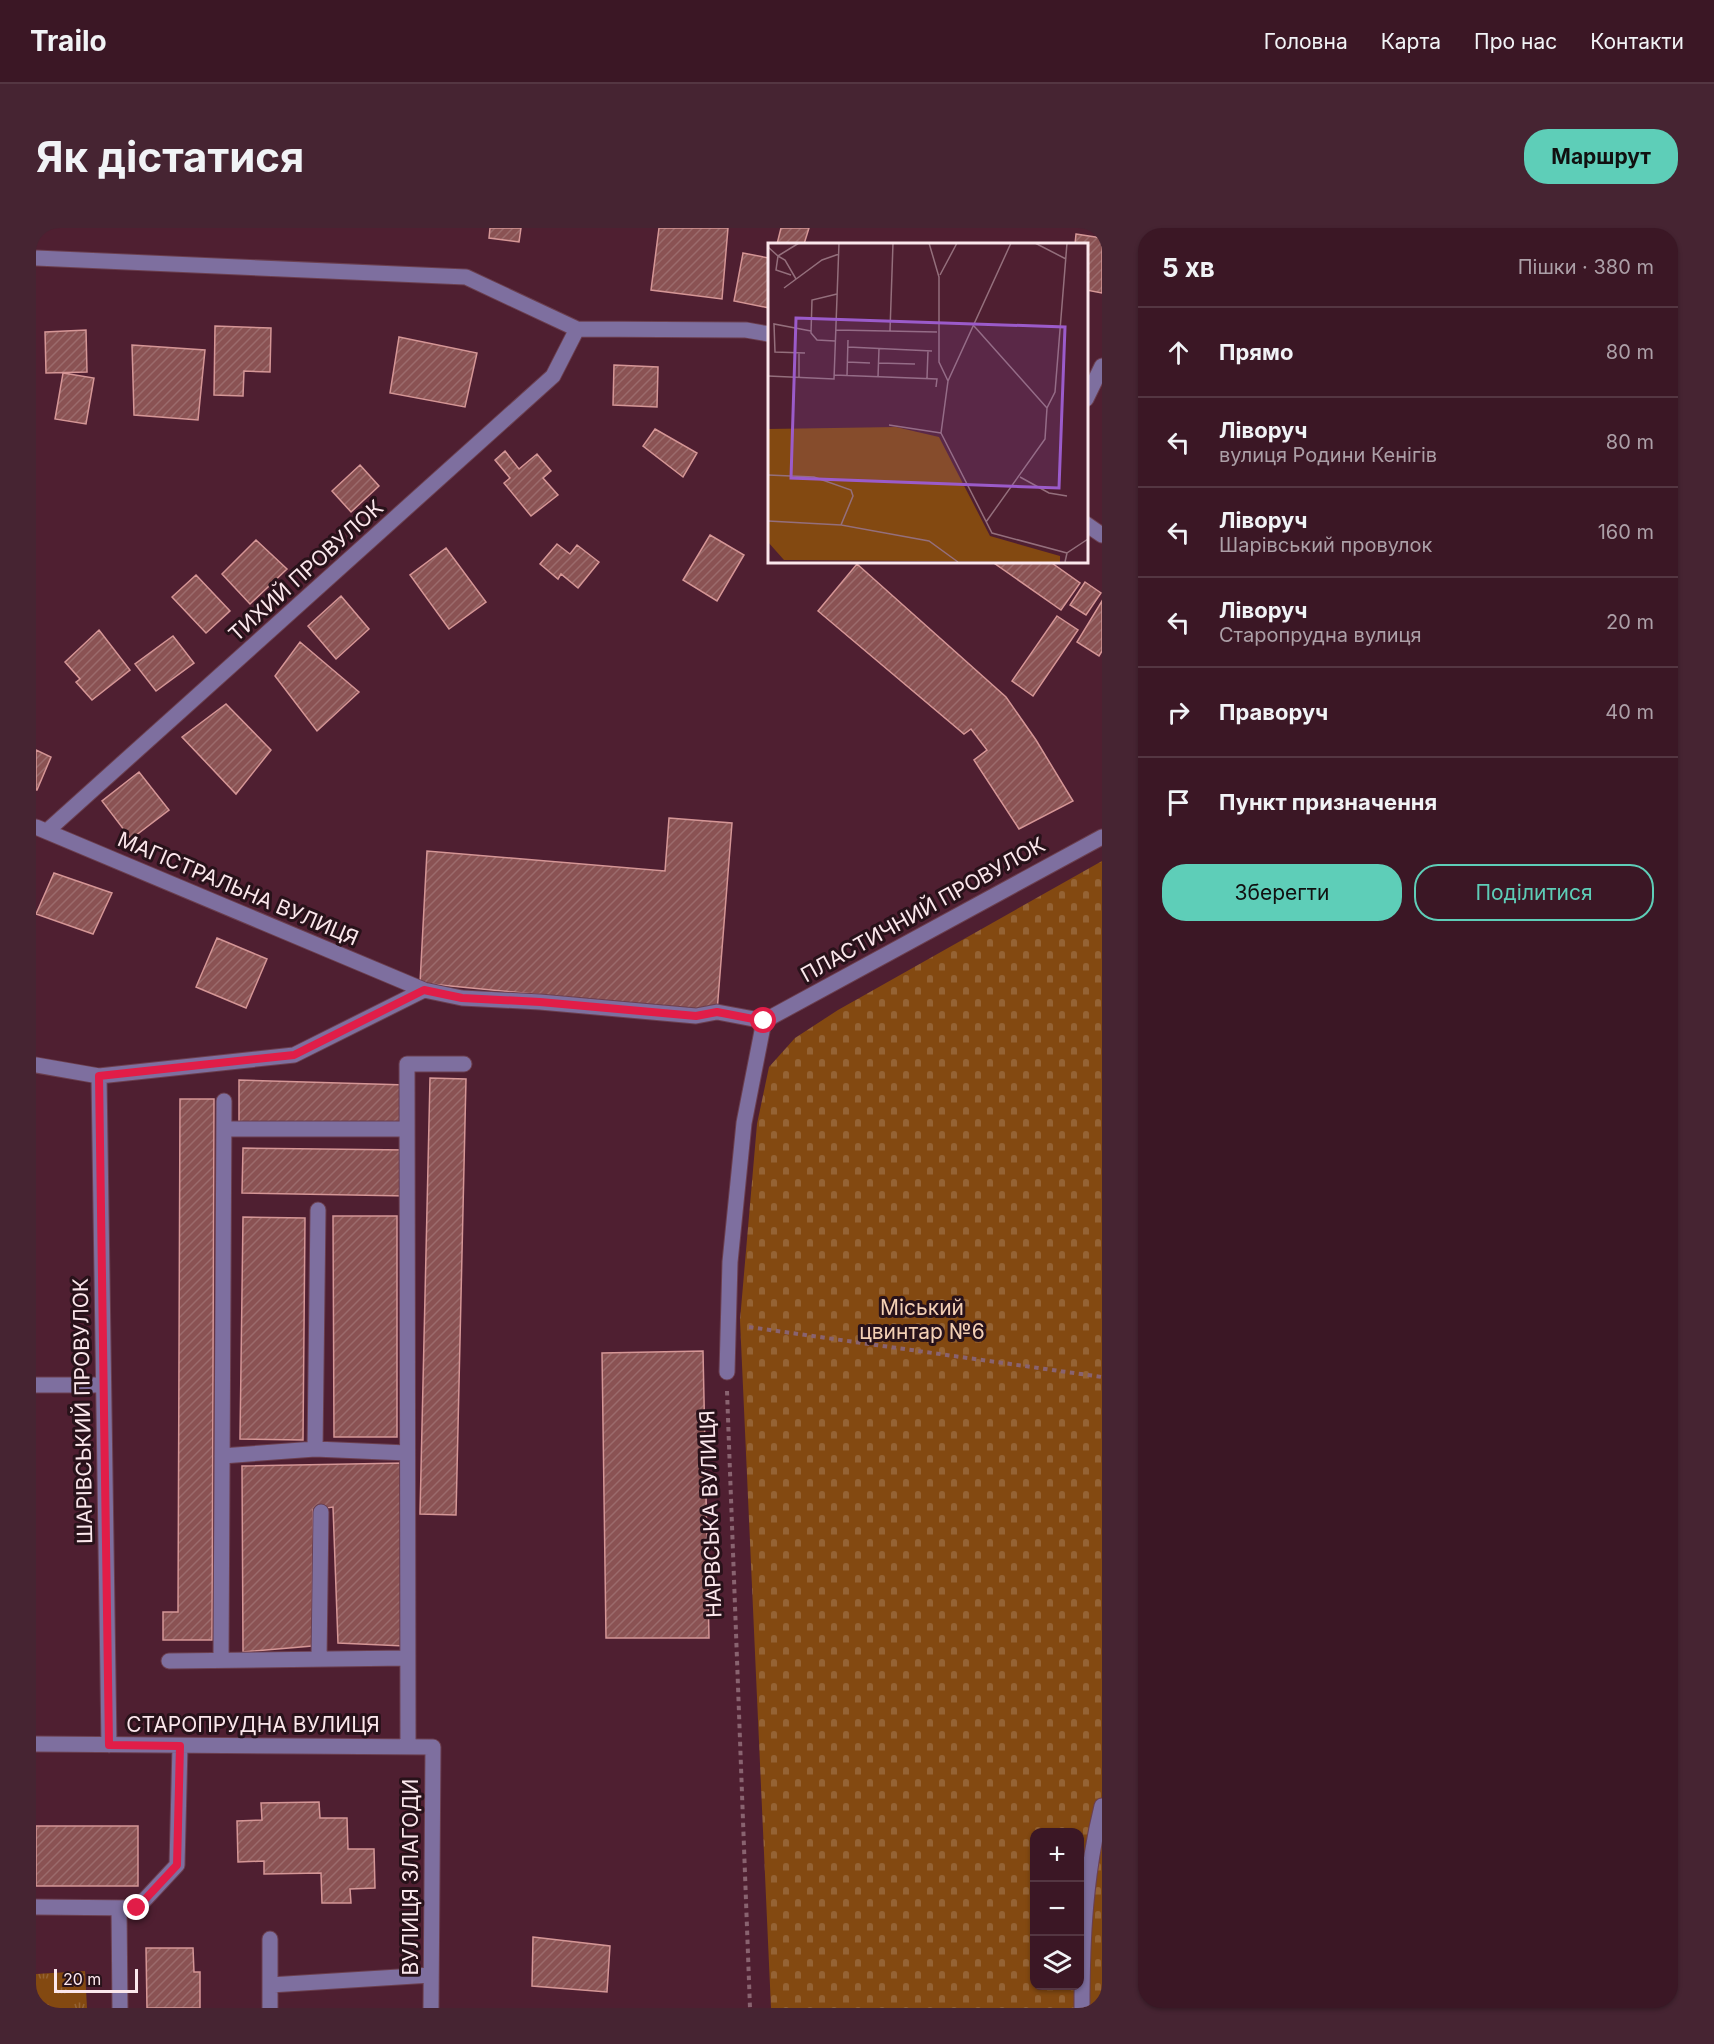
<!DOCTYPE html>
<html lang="uk">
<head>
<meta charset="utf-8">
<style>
  body { margin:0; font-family:Inter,sans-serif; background:#462432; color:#f1f3f6 }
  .controls { position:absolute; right:18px; bottom:18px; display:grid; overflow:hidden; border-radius:12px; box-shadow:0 2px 4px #0004 }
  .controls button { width:54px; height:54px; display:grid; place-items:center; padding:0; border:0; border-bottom:2px solid #543642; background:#3b1725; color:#f1f3f6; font:30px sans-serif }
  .scale { position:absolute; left:18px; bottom:15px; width:84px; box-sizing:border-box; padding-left:6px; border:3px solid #fbe7ec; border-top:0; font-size:16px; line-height:21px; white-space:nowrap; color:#fbe7ec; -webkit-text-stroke:4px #28121a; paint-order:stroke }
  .stop { position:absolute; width:18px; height:18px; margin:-14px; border:4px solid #e11d48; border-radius:50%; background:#fff }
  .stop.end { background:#e11d48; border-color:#fff; box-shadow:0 2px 6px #0008 }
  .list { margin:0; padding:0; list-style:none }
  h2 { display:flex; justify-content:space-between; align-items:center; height:78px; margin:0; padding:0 24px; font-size:26px }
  h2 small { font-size:20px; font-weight:400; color:#ac9fa7 }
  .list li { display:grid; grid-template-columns:39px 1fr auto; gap:18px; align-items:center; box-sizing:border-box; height:90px; padding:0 24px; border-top:2px solid #543642 }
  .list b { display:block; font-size:22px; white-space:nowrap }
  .list p { margin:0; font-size:20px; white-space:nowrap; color:#ac9fa7 }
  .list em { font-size:20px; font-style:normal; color:#ac9fa7 }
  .actions { display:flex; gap:12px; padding:18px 24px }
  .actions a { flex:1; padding:14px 0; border:2px solid #5eceb8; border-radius:24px; text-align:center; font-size:21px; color:#5eceb8 }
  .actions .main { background:#5eceb8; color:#111 }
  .icon { flex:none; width:33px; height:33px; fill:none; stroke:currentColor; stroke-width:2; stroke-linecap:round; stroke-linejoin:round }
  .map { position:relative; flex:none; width:1066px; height:1780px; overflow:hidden; border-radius:24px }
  header { display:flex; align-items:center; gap:36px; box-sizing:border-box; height:84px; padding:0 30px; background:#3b1725; border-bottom:2px solid #543642 }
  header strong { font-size:28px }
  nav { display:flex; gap:33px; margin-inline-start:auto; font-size:21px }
  .intro { display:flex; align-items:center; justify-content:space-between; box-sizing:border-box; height:144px; padding:0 36px }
  h1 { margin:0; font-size:42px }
  .button { padding:15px 27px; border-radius:24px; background:#5eceb8; color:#111; font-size:21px; font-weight:700 }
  main { display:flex; gap:36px; padding:0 36px }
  aside { flex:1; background:#3b1725; border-radius:24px; box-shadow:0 2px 4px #0004 }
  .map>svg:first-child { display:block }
</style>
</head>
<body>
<header>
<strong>Trailo</strong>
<nav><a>Головна</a><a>Карта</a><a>Про нас</a><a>Контакти</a></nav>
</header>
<div class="intro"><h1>Як дістатися</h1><a class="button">Маршрут</a></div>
<main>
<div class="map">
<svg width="1066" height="1780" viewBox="0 0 1066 1780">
  <defs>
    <pattern id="grass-tufts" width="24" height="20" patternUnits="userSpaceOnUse" patternTransform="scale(1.5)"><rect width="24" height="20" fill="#834911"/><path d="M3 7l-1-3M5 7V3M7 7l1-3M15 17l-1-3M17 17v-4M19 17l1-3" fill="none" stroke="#956334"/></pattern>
    <pattern id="cemetery-stones" width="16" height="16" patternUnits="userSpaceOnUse" patternTransform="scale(1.5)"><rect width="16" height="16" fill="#834911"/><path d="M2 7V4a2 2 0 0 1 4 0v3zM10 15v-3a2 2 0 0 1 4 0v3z" fill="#956334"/></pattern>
    <pattern id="building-hatch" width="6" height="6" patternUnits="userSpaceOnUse" patternTransform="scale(1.5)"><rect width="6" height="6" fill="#8a5253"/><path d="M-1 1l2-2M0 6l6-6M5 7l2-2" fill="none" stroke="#9b6b6c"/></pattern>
  </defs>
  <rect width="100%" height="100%" fill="#4f1f31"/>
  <!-- grass -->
  <path fill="url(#grass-tufts)" d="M49,1743L51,1780H0V1746Z"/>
  <!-- cemetery -->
  <path fill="url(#cemetery-stones)" fill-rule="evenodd" d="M1066,633V1780H735L704,1092L721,896L733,839L759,810L802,782ZM999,1604H1044V1758H999Z"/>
  <!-- building -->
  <path fill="url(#building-hatch)" stroke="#d59696" stroke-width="1.5" d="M454,0H485L483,14L453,10Z
    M623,0H692L686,71L615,62Z
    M745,0H773L768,16H741Z
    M1040,6L1066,10V65L1050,62V16H1039Z
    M707,25L733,30V80L698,73Z
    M179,98L235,100L234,144L208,143L207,168L178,167Z
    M50,102L51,144L10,145L9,104Z
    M363,109L441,125L429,179L354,165Z
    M96,117L169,122L162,192L98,187Z
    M578,137L622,139L621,179L577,177Z
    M27,145L58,150L50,196L19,191Z
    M619,201L661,225L647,249L607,218Z
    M469,223L483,241L501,226L515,243L507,250L522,267L495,288L468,255L474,250L459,232Z
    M324,237L343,258L315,284L296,263Z
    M674,307L708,327L681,373L647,352Z
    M220,312L251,341L214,376L186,346Z
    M521,316L534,326L541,317L563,334L542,360L525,346L522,351L504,336Z
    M410,320L450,374L413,401L374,347Z
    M955,333H1013L1044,355L1025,382Z
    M821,336L970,469L1000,512L1037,573L983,601L938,532L951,522L935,501L928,506L782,383Z
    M160,347L194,383L170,405L136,369Z
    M1049,354L1065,365L1050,387L1034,377Z
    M305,368L333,401L300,431L272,398Z
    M1066,373V423L1063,428L1041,414Z
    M1021,388L1042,402L997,468L976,453Z
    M63,402L94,442L56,472L40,454L44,451L29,434Z
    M137,408L158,435L120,463L99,436Z
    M264,414L323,464L281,503L239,448Z
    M190,476L235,522L200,566L146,509Z
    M0,522L15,529L1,562H0Z
    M103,544L133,582L95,611L66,573Z
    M633,590L696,595L681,784L384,755L391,623L629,643Z
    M18,645L76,665L57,706L0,686Z
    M181,710L231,731L210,780L160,759Z
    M394,850L430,851L420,1287L384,1286Z
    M203,852L371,857V901L203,897Z
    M144,871H178L176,1412H127V1384H142Z
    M207,920L371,922V968L206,965Z
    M297,988H361V1209H298Z
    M207,989L269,990L267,1212L204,1211Z
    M667,1123L673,1410H570L566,1125Z
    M368,1235V1418L302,1415L297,1279L277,1282L276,1418L207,1424L206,1238Z
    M283,1574L284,1590H311L312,1621H338L339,1660L314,1661L315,1675H286L285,1645L228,1646V1633L202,1634L201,1593L226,1592L225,1575Z
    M0,1598H102V1658H0Z
    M497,1709L574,1718L571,1764L496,1758Z
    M110,1720H157L158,1744H164V1780H111Z"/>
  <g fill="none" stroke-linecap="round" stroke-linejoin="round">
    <!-- minor casing -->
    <g stroke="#6b3f4f" stroke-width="17">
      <path id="minor" d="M0,30L430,49L541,101L710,102L733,106
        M1050,171L1066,138
        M1050,296L1066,307
        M0,599L388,762L426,770L504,774L660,788L681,784L728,793
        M11,603L517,148L541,101
        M728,793L1066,609
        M0,837L63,848L258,827L388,762
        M63,848L73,1517
        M188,901H371
        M691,1144L694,1034L708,895L728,793
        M0,1157H67
        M279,1221L282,982
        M186,1228L279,1221L371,1225
        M283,1431L285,1284
        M185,1432L188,873
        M133,1433L371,1430
        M0,1516L397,1519L395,1780
        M372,1519L371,836H428
        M0,1679L101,1680L141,1637L144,1518
        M83,1680L84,1780
        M234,1711V1780
        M234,1757L395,1747
        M1046,1780C1046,1710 1049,1646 1066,1578"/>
    </g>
    <!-- path -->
    <path stroke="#896370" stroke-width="4" stroke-dasharray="4.5 4.5" stroke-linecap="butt" d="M713,1099L1066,1149
      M691,1163L714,1780"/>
    <!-- minor -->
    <use href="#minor" stroke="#7e6f9f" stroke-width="15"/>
  </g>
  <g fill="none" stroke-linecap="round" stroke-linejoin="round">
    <!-- route -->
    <path stroke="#e11d48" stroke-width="8" d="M101,1680L141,1637L144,1518L73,1517L63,848L258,827L388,762L426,770L504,774L660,788L681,784L728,793"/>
  </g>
  <g text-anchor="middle" stroke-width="6" stroke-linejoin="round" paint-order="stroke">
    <!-- street labels -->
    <g font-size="21" fill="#fbe7ec" stroke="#28121a">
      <text transform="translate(270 343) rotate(-42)" y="7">ТИХИЙ ПРОВУЛОК</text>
      <text transform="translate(202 661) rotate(23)" y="7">МАГІСТРАЛЬНА ВУЛИЦЯ</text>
      <text transform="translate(887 682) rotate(-29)" y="7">ПЛАСТИЧНИЙ ПРОВУЛОК</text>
      <text transform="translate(47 1183) rotate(-91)" y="7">ШАРІВСЬКИЙ ПРОВУЛОК</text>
      <text transform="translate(675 1286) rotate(-92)" y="7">НАРВСЬКА ВУЛИЦЯ</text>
      <text x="217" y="1504">СТАРОПРУДНА ВУЛИЦЯ</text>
      <text transform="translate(375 1649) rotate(-90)" y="7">ВУЛИЦЯ ЗЛАГОДИ</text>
    </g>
    <!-- park labels -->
    <g font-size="21" fill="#f4d0b5" stroke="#28121a">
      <text x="886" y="1087">Міський<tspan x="886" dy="24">цвинтар №6</tspan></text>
    </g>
  </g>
  <!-- overview -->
  <g transform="translate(732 15)">
    <rect width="320" height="320" fill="#4f1f31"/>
    <path d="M128,184L171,194L222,293L292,313V319L16,317L0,299V186Z" fill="#834911"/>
    <path fill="none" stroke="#946f7c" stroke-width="1.5" d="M161,0L171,34V119L180,138M267,0L298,16M0,4L10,13L31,0M23,32L8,27L10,13L17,17L28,36M172,32L189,0M16,45L54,17L71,11M206,83L279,165M68,87L169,89M122,88L125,0M67,98L49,97L43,90L44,57L69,51M80,104L164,108M31,110V134M37,110L7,109L6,81L43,88M79,119L102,120M111,120L147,121M66,132L169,136L168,144M0,133L66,136L71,0M79,133L80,97M110,134L111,106M159,135L160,108M121,182L173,190M173,190L180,138L243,0M173,190L224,290L299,310M0,232L46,234L83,247L85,253L73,282L161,298L190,319M252,234L281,250L299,253M0,278L73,282M218,279L277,196L279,165L287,149L299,0M297,319L299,310L320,296"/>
    <path fill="#9b5bca" fill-opacity="0.15" stroke="#9b5bca" stroke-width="3" d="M28,75L297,84L291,245L23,235Z"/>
    <rect width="320" height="320" fill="none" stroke="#fbe7ec" stroke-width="3"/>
  </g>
</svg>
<div class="controls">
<button>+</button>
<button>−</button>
<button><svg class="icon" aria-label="layers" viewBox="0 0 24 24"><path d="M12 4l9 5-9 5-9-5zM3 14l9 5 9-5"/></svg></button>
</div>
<div class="scale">20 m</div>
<div class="stop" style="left:728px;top:793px"></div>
<div class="stop end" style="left:101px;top:1680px"></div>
</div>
<aside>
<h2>5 хв<small>Пішки · 380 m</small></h2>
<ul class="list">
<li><svg class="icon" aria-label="ahead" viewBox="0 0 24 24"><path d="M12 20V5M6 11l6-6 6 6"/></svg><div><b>Прямо</b></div><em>80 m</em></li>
<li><svg class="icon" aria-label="left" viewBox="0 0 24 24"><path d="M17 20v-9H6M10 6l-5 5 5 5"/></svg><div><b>Ліворуч</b><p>вулиця Родини Кенігів</p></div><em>80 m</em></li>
<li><svg class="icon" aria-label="left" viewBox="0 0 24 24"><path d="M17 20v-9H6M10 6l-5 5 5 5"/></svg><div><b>Ліворуч</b><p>Шарівський провулок</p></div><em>160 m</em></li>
<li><svg class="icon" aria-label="left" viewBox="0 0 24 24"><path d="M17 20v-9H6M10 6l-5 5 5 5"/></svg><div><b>Ліворуч</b><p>Старопрудна вулиця</p></div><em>20 m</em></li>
<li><svg class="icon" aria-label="right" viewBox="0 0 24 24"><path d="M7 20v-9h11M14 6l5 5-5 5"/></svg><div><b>Праворуч</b></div><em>40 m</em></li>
<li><svg class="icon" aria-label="arrive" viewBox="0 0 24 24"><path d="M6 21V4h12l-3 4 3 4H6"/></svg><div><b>Пункт призначення</b></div></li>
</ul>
<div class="actions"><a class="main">Зберегти</a><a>Поділитися</a></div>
</aside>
</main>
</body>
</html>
